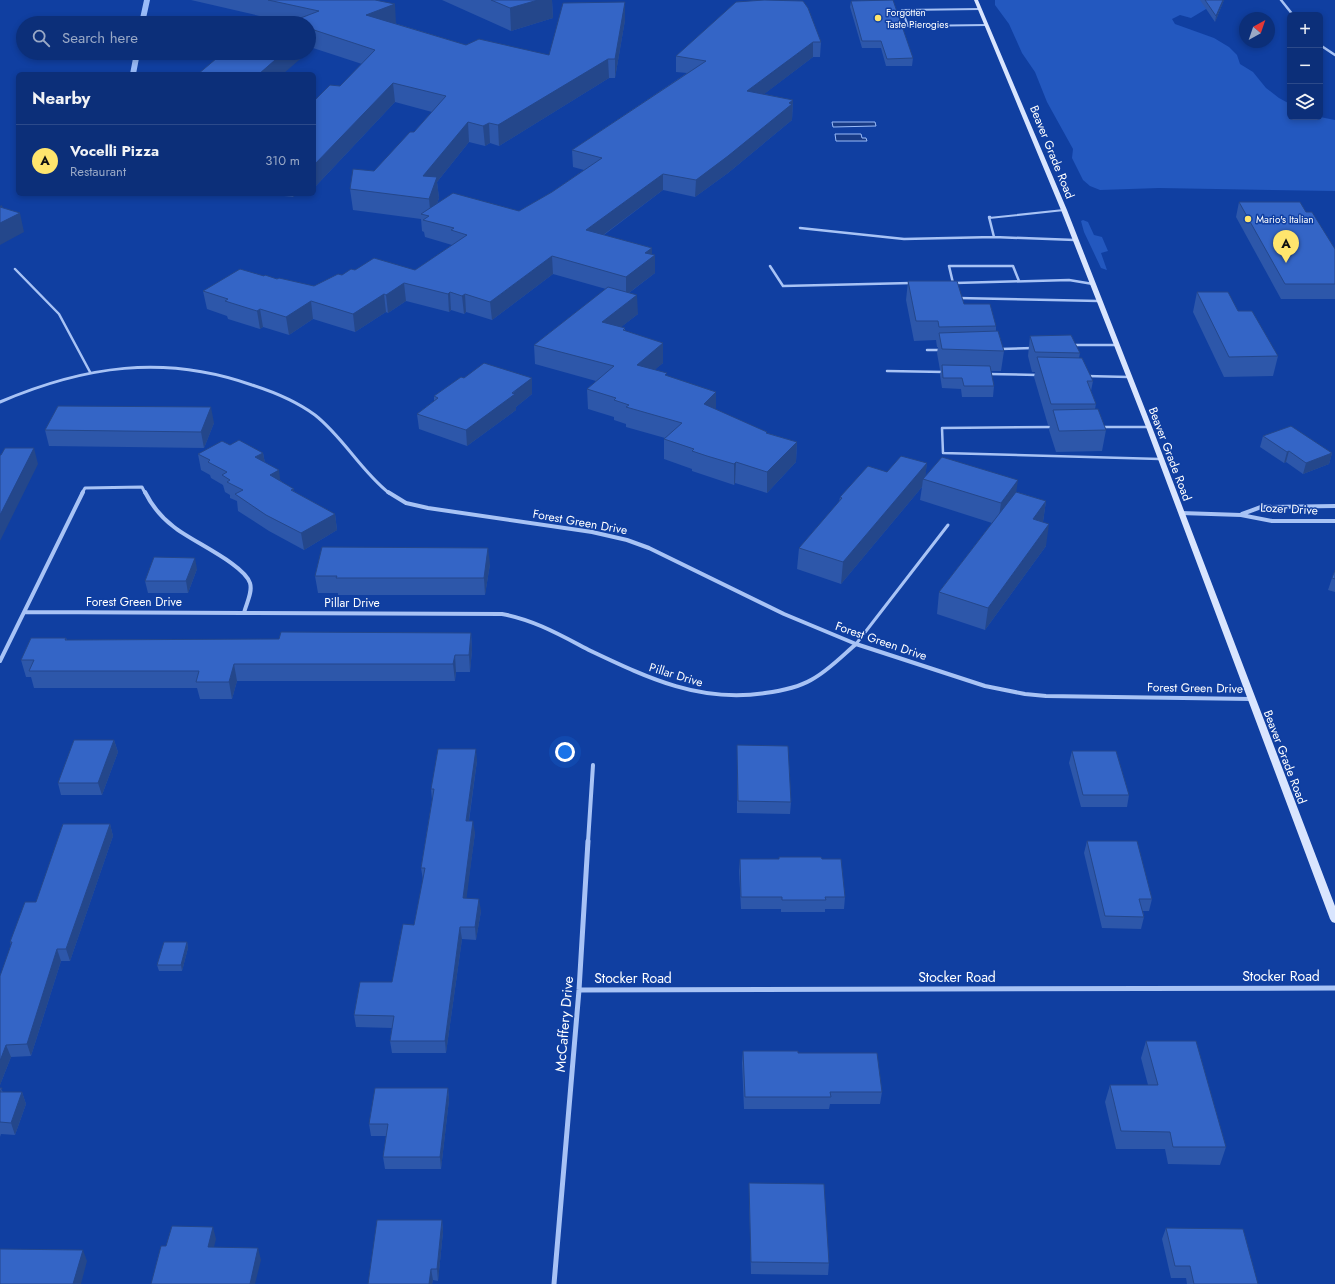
<!DOCTYPE html>
<html lang="en">
<head>
<meta charset="utf-8">
<style>
  body { margin:0; font-family:Jost,sans-serif; background:#1a3b80; color:#f1f3f6 }
  .controls { position:absolute; right:12px; top:12px; display:grid; overflow:hidden; border-radius:6px; box-shadow:0 2px 6px #0003 }
  .controls button { width:36px; height:36px; display:grid; place-items:center; padding:0; border:0; border-bottom:1px solid #2c4a8a; background:#0c2f79; color:#f1f3f6; font:20px sans-serif }
  .compass { position:absolute; left:1239px; top:12px; width:36px; height:36px; border-radius:50%; background:#0c2f79; box-shadow:0 2px 6px #0003; rotate:40deg }
  .you { position:absolute; left:565px; top:752px; width:14px; height:14px; margin:-10px; border:3px solid #fff; border-radius:50%; background:#1a73e8; box-shadow:0 0 0 6px #1a73e833 }
  .badge { display:grid; place-items:center; width:26px; height:26px; border-radius:50%; background:#ffe56d; color:#111; font-size:13px; font-weight:700 }
  .pin { position:absolute; translate:-50% -33px; filter:drop-shadow(0 1px 2px #0008) }
  .pin::after { content:''; position:absolute; top:21px; width:14px; height:12px; background:inherit; clip-path:polygon(0 0,100% 0,50% 100%) }
  .list { margin:0; padding:0; list-style:none }
  h2 { display:flex; justify-content:space-between; align-items:center; height:52px; margin:0; padding:0 16px; font-size:17px }
  h2 small { font-size:13px; font-weight:400; color:#9aa9c6 }
  .list li { display:grid; grid-template-columns:26px 1fr auto; gap:12px; align-items:center; box-sizing:border-box; height:72px; padding:0 16px; border-top:1px solid #2c4a8a }
  .list b { display:block; font-size:15px; white-space:nowrap }
  .list p { margin:0; font-size:13px; white-space:nowrap; color:#9aa9c6 }
  .list em { font-size:13px; font-style:normal; color:#9aa9c6 }
  .icon { flex:none; width:22px; height:22px; fill:none; stroke:currentColor; stroke-width:2; stroke-linecap:round; stroke-linejoin:round }
  .map { position:relative; flex:none; width:1335px; height:1284px; overflow:hidden }
  .search { position:absolute; background:#0c2f79; box-shadow:0 2px 6px #0003; left:16px; top:16px; width:300px; height:44px; display:flex; align-items:center; gap:10px; box-sizing:border-box; padding:0 14px; border-radius:22px; color:#9aa9c6; font-size:15px }
  .panel { position:absolute; background:#0c2f79; box-shadow:0 2px 6px #0003; left:16px; top:72px; width:300px; height:124px; border-radius:6px }
  .map>svg:first-child { display:block }
</style>
</head>
<body>
<div class="map">
<svg width="1335" height="1284" viewBox="0 0 1335 1284">
  <rect width="100%" height="100%" fill="#103fa1"/>
  <!-- green -->
  <path fill="#2358bf" d="M995,0H1202L1206,5V9L1191,18L1180,15L1172,19L1175,24L1214,38L1229,47L1237,55L1240,64L1253,72L1266,88L1279,98L1290,104V117H1320L1335,120V191L1159,188L1100,190L1090,186L1083,180L1072,158L1073,149L1047,102L1035,72L1022,53L1009,24L995,5Z
    M1083,220L1088,222L1094,235L1102,237L1108,251L1101,253L1107,270L1101,268L1084,232L1081,221Z"/>
  <!-- water -->
  <path fill="#183b86" stroke="#9abcf9" d="M832,122H875L876,126L833,127Z
    M835,134H861L862,138H866L867,141H836Z"/>
  <g fill="none" stroke-linecap="round" stroke-linejoin="round">
    <!-- stream -->
    <path fill="#9abcf9" fill-rule="evenodd" d="M144,0H150L145,23H139Z
      M134,53H140L136,74H130Z"/>
    <!-- service-far2 -->
    <path stroke="#a8c3f5" stroke-width="2" d="M980,9L902,10L908,26L987,25
      M989,218L1064,210"/>
    <!-- service-far1 -->
    <path stroke="#a8c3f5" stroke-width="2.5" d="M990,217H989L994,237L1075,240
      M800,228L904,239L994,237
      M770,266L783,286L911,283
      M15,269L59,314L90,372
      M953,283L949,266H1013L1019,281
      M955,283L1069,280L1093,284
      M958,298L1099,301
      M1072,345H1116
      M1000,349L1033,348
      M927,350H941
      M887,371L945,372
      M988,374L1037,375
      M1086,376L1129,377
      M1053,427L942,428L943,453L1160,459
      M1101,427H1149"/>
    <!-- service -->
    <path stroke="#a8c3f5" stroke-width="3" d="M856,644L948,525"/>
    <!-- minor-far3 -->
    <path stroke="#a8c3f5" stroke-width="2.5" d="M1281,0L1293,15
      M1320,45L1335,55"/>
    <!-- minor-far2 -->
    <path stroke="#a8c3f5" stroke-width="3" d="M0,402C84,366 164,354 252,385C274,392 296,401 315,415C343,437 361,471 389,493
      M82,493L85,488L142,487L145,493"/>
    <!-- minor-far1 -->
    <path stroke="#a8c3f5" stroke-width="4" d="M145,492C152,506 162,518 174,527C191,541 244,564 250,583C253,592 246,604 244,613L502,614C535,620 562,636 591,651C648,678 700,703 765,693C780,691 797,688 811,680C828,671 842,656 856,644
      M388,492L406,503L428,508L592,532L627,540L649,548L784,614L856,644L985,686L1025,694L1046,696L1251,699
      M1181,513L1241,515L1272,521H1335
      M1242,514L1261,507L1335,506
      M24,612L244,613
      M0,661L83,492
      M588,842L593,765"/>
    <!-- minor -->
    <path stroke="#a8c3f5" stroke-width="5" d="M579,990L1335,988
      M554,1284L579,990L588,841"/>
    <!-- secondary -->
    <path fill="#d9e5fe" fill-rule="evenodd" d="M974,0H978L1067,210L1152,427L1335,906V923L1332,922L1330,919L1146,427L1061,210Z"/>
  </g>
  <!-- wall -->
  <path fill="#2d57aa" d="M191,0H375L396,23H394L466,45L549,55L625,20L615,78H609L499,146L490,143L485,146L469,142L437,182L439,198L437,204L519,211L552,192L584,170L573,167L572,150L687,73L676,72V56L736,2L821,42L820,57H813L764,94L793,100L792,120L728,173L695,197L663,190L604,235L652,248V255L655,273L629,293L638,314L621,327L625,328V331L663,343V363L654,370L667,376L716,392V410L767,432V433L797,442L796,462L767,493L735,483L734,485L692,471V469L664,459V439L665,438L626,427V424L614,420V417L588,409L587,389L596,381L535,364L534,345L606,289L553,274L492,320L466,312L464,314L451,310L449,312L406,301L388,313L386,312L355,332L313,319L289,335L263,327L260,329L228,319L227,316L207,309L203,291L264,276L314,286L355,270H415L452,245L425,237L424,232L422,231L421,219L353,210L350,189L374,171L414,132L432,112L395,102L314,188V101L340,86L362,64L313,48L309,51V23H290Z
    M442,0H552L553,18L511,31Z
    M1200,0H1224L1215,22Z
    M851,1L913,58L912,66H886L881,48H862L850,7Z
    M266,194H296L293,197Z
    M1239,202L1306,212L1335,249V299H1281L1236,217Z
    M908,281L964,304L996,326V331L1004,351L1001,371H991L994,386L993,397H962L961,389L942,388L940,375L941,370H940L937,353L938,347H937L936,340L914,341L906,300Z
    M1197,292L1238,311L1278,356L1273,376L1224,377L1193,312Z
    M1030,336L1080,353L1079,358L1093,381L1091,391L1096,404L1095,409L1106,430L1102,451L1056,452L1049,430L1050,425H1048L1034,377L1035,372H1032L1028,356Z
    M464,378L532,394L516,407V410L467,446L419,429L417,414L434,401V396Z
    M214,423L204,448L49,446L45,430Z
    M1263,436L1332,453L1329,464L1303,474L1286,462L1284,463L1260,447Z
    M230,445L263,453L265,463L281,481L295,492L335,514L337,530L304,550L269,531L238,511L237,501L230,498V495L225,492L223,485L211,478L210,475L201,470L198,454Z
    M927,463L925,476L1017,492L1046,501L1043,522L1046,546L985,630L937,614L939,592L992,523L920,500L922,487L841,584L797,569L799,548L839,502L840,497L887,472Z
    M490,564L485,595H338V593H318L315,576Z
    M197,569L188,593H148L145,581Z
    M1335,570V592L1328,590L1332,578Z
    M471,633L472,650L470,672H456L455,681H237L232,699H200L197,688H34L31,677H26L21,660L66,638L67,640L279,639Z
    M114,740L118,752L102,795H61L58,783Z
    M737,745L791,802L790,814L737,813Z
    M1072,751L1129,795L1127,807H1081L1069,763Z
    M477,761L469,821L475,833L466,898L481,911L476,940L462,939L446,1053H392L390,1041L392,1028L356,1027L354,1015L392,982L414,925L423,880L421,868L432,800L431,789Z
    M110,824L113,836L70,961H61L31,1056L11,1057L0,1085L11,945L10,942L36,902Z
    M1087,841L1152,899L1149,911H1143L1144,917L1141,929L1102,928L1084,853Z
    M779,857L822,859L845,897L844,909H825V912H781V909H741L739,871L740,859H779Z
    M187,942L188,948L182,971H159L157,965Z
    M1146,1041L1226,1147L1220,1165L1168,1164L1165,1149H1116L1105,1102L1110,1085H1148L1141,1058Z
    M743,1051L798,1053L882,1092L880,1104H830L829,1109H744L742,1063Z
    M0,1088L3,1092H22L26,1104L15,1135L1,1134L0,1137Z
    M448,1088L449,1100L441,1169H385L383,1157L386,1136H371L369,1124Z
    M749,1183L829,1263L828,1275L751,1274L749,1195Z
    M442,1220L443,1232L438,1281L433,1280L432,1284H368Z
    M1166,1228L1258,1284H1187L1186,1278H1171L1162,1239Z"/>
  <!-- shaded-wall -->
  <path fill="#24478b" d="M538,0H552L553,18L511,31L510,8Z
    M1223,0H1224L1215,22L1216,16Z
    M625,2V20L615,78V59Z
    M395,4L396,23L368,33L366,15Z
    M311,29L313,48L309,51V30Z
    M813,42V57L747,107V91Z
    M283,53H307L283,74H259Z
    M608,59L609,78L499,146L498,125Z
    M393,83L395,102L314,188V165Z
    M793,100L792,120L728,173L695,197L696,180Z
    M468,122L469,142L437,182L439,198L431,220L429,199L423,176Z
    M489,123L490,143L485,146L483,126Z
    M663,174V190L587,247L586,230Z
    M293,194H296L293,197Z
    M2,205L6,220L20,213L24,232L0,245V206Z
    M652,248V257L655,255V273L626,295V277L645,253Z
    M552,256L553,274L492,320L490,302Z
    M404,283L406,301L388,313L386,295Z
    M450,292L451,310L449,312L448,294Z
    M384,294L386,312L355,332L353,314Z
    M465,294L466,312L464,314L462,296Z
    M637,295L638,314L602,342V322Z
    M311,301L313,319L289,335L286,317Z
    M260,309L263,327L260,329L257,311Z
    M663,343V363L637,385V365Z
    M532,378V394L516,407V410L467,446L466,430Z
    M716,392V412L704,404Z
    M211,407L214,423L204,448L201,432Z
    M797,442L796,462L767,493V472Z
    M34,448L38,464L0,541V515Z
    M1289,451L1286,462L1284,463L1287,452Z
    M263,453L266,469L255,457Z
    M1332,453L1329,464L1303,474L1306,463Z
    M736,462L735,483L734,485V464Z
    M927,463L925,480L923,479L922,487L841,584L843,562Z
    M279,470L281,486L270,475Z
    M1018,480L1015,501L998,524L1001,503Z
    M1046,501L1043,522L1033,519Z
    M335,514L337,530L304,550L301,533Z
    M1049,524L1046,546L985,630L988,608Z
    M488,548L490,564L485,595L484,578Z
    M195,558L197,569L188,593L186,581Z
    M471,633L472,650L470,672L469,655Z
    M455,655L456,672L455,681L453,664Z
    M234,664L237,681L232,699L229,682Z
    M114,740L118,752L102,795L98,783Z
    M476,749L477,761L467,833L466,821Z
    M473,821L475,833L465,910L463,898Z
    M110,824L113,836L70,961L66,949Z
    M479,899L481,911L476,940L475,927Z
    M460,927L462,939L446,1053L445,1041Z
    M187,942L188,948L182,971L181,965Z
    M57,949L61,961L31,1056L27,1044Z
    M6,1045L11,1057L0,1085V1061Z
    M448,1088L449,1100L441,1169L440,1157Z
    M22,1092L26,1104L15,1135L11,1123Z
    M442,1220L443,1232L438,1281L437,1269Z
    M213,1227L216,1239L211,1259L208,1247Z
    M258,1248L261,1260L255,1284H250Z
    M83,1250L87,1261L81,1284H73Z
    M431,1269L433,1280L432,1284H429Z"/>
  <!-- building -->
  <path fill="#3465c6" stroke="#24478b" d="M268,0H375L395,4L366,15L466,45L479,39L549,55L563,3L625,2L615,59H608L498,125L489,123L483,126L468,122L423,176L437,177L429,199L350,189L353,169L374,171L410,132H414L446,96L393,83L314,165V101L330,85L340,86L375,50L311,29L309,30V23H293L290,22L319,11Z
    M491,0H538L510,8Z
    M764,0L803,1L808,8L821,42H813L747,91L793,100L789,103L792,104L728,156L696,180L663,174L586,230L652,248L645,253L655,255L626,277L552,256L490,302L465,294L462,296L450,292L448,294L404,283L386,295L384,294L353,314L311,301L286,317L260,309L257,311L225,301L228,299L203,291L240,269L264,276L265,275L277,279L279,278L314,286L338,274L342,275L351,269L355,270L374,258L415,270L467,235L451,230L454,228L423,220L429,216L421,214L453,193L519,211L552,192L602,158L572,150L706,61L676,56L736,2Z
    M893,0L913,58L887,59L881,41H862L851,1Z
    M1205,0H1223L1216,16Z
    M223,53H283L259,74H198Z
    M1239,202H1300L1306,212H1312L1335,249V284H1285Z
    M0,207L20,213L0,223Z
    M908,281H957L964,304H990L996,326L939,327L938,321H916Z
    M608,287L637,295L602,322L625,328L623,330L663,343L637,365L667,373L665,375L716,392L704,404L767,432L766,433L797,442L767,472L736,462L734,464L707,456L692,451L694,449L664,439L682,423L626,407L629,405L614,400L616,398L587,389L614,366L534,345Z
    M1197,292H1228L1238,311H1252L1278,356L1229,357Z
    M998,331L1004,351L942,349L939,333Z
    M1071,335L1080,353L1035,352L1030,336Z
    M1037,357L1082,358L1093,381H1087L1096,404H1051Z
    M484,363L532,378L512,393L515,394L466,430L417,414L438,398L434,396L461,377L464,378Z
    M942,365L990,366L994,386H964L962,378H943Z
    M58,406L211,407L201,432L45,430Z
    M1098,409L1106,430L1059,431L1053,410Z
    M1291,426L1332,453L1306,463L1289,451L1287,452L1263,436Z
    M239,440L263,453L255,457L279,470L270,475L294,489L291,490L335,514L301,533L266,515L235,494L243,490L227,482L230,480L222,475L227,472L208,462L210,460L198,454L222,441L230,445Z
    M5,448H34L0,515V455H1Z
    M901,456L927,463L843,562L799,548L842,498L840,497L868,466L887,472Z
    M942,457L1018,480L1001,503L923,479Z
    M1016,492L1046,501L1033,519L1049,524L988,608L939,592Z
    M322,547L488,548L484,578H336L337,576H315Z
    M154,557L195,558L186,581H145Z
    M1335,570V579L1332,578Z
    M281,632L471,633L469,655H455L453,664H234L229,682H196L199,671H29L34,660H21L31,638H66L65,640L279,639Z
    M74,740H114L98,783H58Z
    M737,745L788,746L791,802L738,801Z
    M438,749H476L466,821H473L463,898L479,899L475,927H460L445,1041H390L394,1016L354,1015L360,982H392L403,924L414,925L425,868H421L434,789H431Z
    M1072,751H1116L1129,795H1083Z
    M63,824H110L66,949H57L27,1044L6,1045L0,1061V976L12,942H10L25,902H36Z
    M1087,841H1137L1152,899H1139L1144,917L1105,916Z
    M779,857H821L822,859H841L845,897H825L826,900H782V897H741L740,859H779Z
    M164,942H187L181,965H157Z
    M1146,1041H1196L1226,1147H1173L1170,1132L1121,1131L1110,1085H1158Z
    M743,1051H798V1053H877L882,1092H830L831,1097H745Z
    M0,1088H2L0,1092H22L11,1123L0,1122Z
    M375,1088H448L440,1157H383L388,1124H369Z
    M749,1183L824,1184L829,1263L751,1262Z
    M377,1220H442L437,1269H431L429,1284H368Z
    M172,1226L213,1227L208,1247L258,1248L250,1284H151L161,1246H166Z
    M1166,1228L1243,1229L1258,1284H1194L1190,1266H1175Z
    M0,1249L83,1250L73,1284H0Z"/>
  <!-- markers -->
  <g fill="#ffe56d" stroke="#103fa1" stroke-width="1.5">
    <circle cx="878" cy="18" r="4"/>
    <circle cx="1248" cy="219" r="4"/>
  </g>
  <g text-anchor="middle" stroke-width="3" stroke-linejoin="round" paint-order="stroke">
    <!-- far-poi labels -->
    <g font-size="10" fill="#fff" stroke="#103fa1" text-anchor="start">
      <text x="886" y="16">Forgotten<tspan x="886" dy="12">Taste Pierogies</tspan></text>
      <text x="1256" y="223">Mario's Italian</text>
    </g>
    <!-- street labels -->
    <g font-size="12" fill="#fff" stroke="#103fa1">
      <text transform="translate(1052 152) rotate(68)" y="4">Beaver Grade Road</text>
      <text transform="translate(1170 454) rotate(69)" y="4">Beaver Grade Road</text>
      <text transform="translate(1289 509) rotate(3)" y="4">Lozer Drive</text>
      <text transform="translate(580 522) rotate(10)" y="4">Forest Green Drive</text>
      <text x="134" y="606">Forest Green Drive</text>
      <text x="352" y="607">Pillar Drive</text>
      <text transform="translate(881 641) rotate(19)" y="4">Forest Green Drive</text>
      <text transform="translate(676 675) rotate(17)" y="4">Pillar Drive</text>
      <text transform="translate(1195 688) rotate(1)" y="4">Forest Green Drive</text>
      <text transform="translate(1285 757) rotate(69)" y="4">Beaver Grade Road</text>
    </g>
    <!-- near-street labels -->
    <g font-size="14" fill="#fff" stroke="#103fa1">
      <text x="1281" y="981">Stocker Road</text>
      <text x="957" y="982">Stocker Road</text>
      <text x="633" y="983">Stocker Road</text>
      <text transform="translate(564 1024) rotate(-85)" y="5">McCaffery Drive</text>
    </g>
  </g>
</svg>
<div class="controls">
<button>+</button>
<button>−</button>
<button><svg class="icon" aria-label="layers" viewBox="0 0 24 24"><path d="M12 4l9 5-9 5-9-5zM3 14l9 5 9-5"/></svg></button>
</div>
<svg class="compass" viewBox="-18 -18 36 36"><path d="M0-13l5 13h-10z" fill="#e53935"/><path d="M0 13l5-13h-10z" fill="#9aa9c6"/></svg>
<div class="you"></div>
<div class="pin badge" style="left:1286px;top:263px">A</div>
<div class="search"><svg class="icon" aria-label="search" viewBox="0 0 24 24"><circle cx="10" cy="10" r="6"/><path d="M15 15l6 6"/></svg>Search here</div>
<section class="panel">
<h2>Nearby<small></small></h2>
<ul class="list">
<li><span class="badge">A</span><div><b>Vocelli Pizza</b><p>Restaurant</p></div><em>310 m</em></li>
</ul>
</section>
</div>
</body>
</html>
